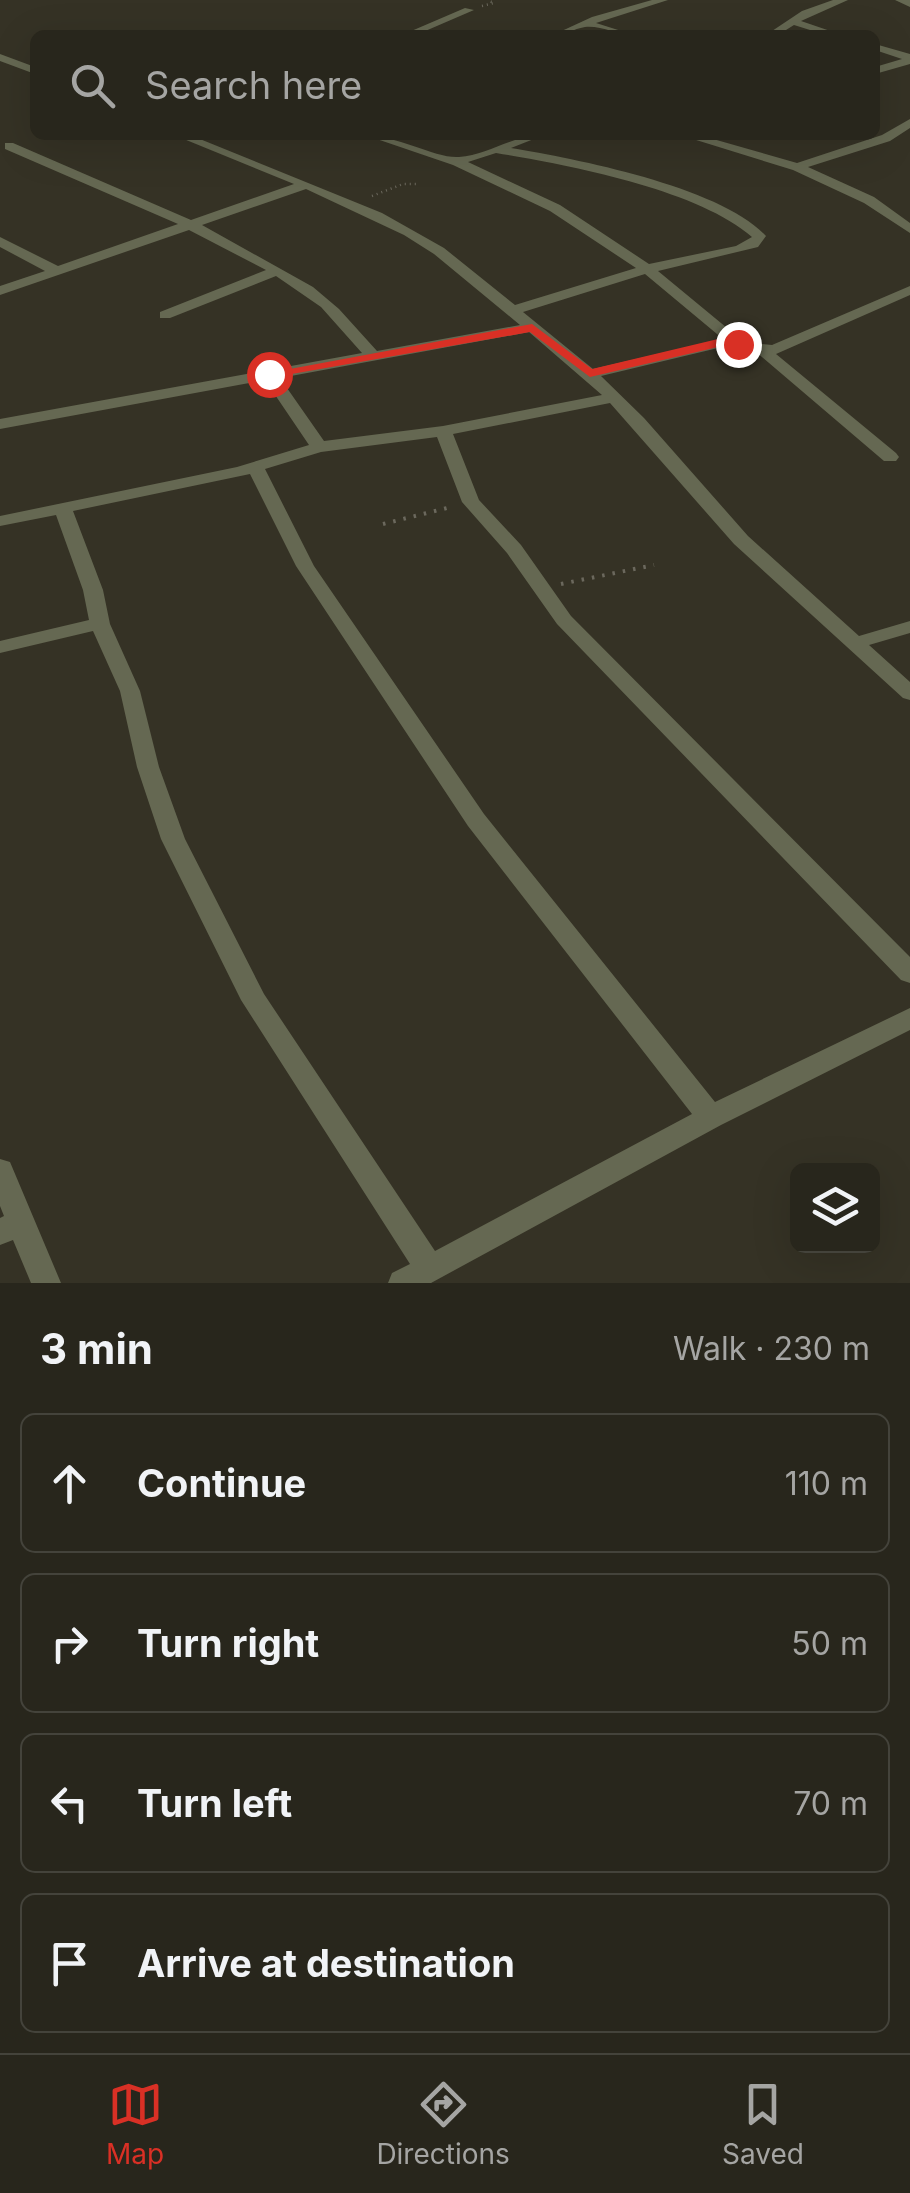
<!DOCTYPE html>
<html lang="en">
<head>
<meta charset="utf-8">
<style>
  body { margin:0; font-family:Inter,sans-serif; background:#302e25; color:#f1f3f6 }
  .controls { position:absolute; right:30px; bottom:30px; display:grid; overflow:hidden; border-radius:15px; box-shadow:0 10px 40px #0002 }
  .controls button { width:90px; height:90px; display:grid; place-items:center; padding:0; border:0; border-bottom:2px solid #44433b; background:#28261c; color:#f1f3f6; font:50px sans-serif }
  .stop { position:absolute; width:30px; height:30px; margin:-22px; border:8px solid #d93025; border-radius:50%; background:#fff }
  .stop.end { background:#d93025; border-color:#fff; box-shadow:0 2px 10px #0008 }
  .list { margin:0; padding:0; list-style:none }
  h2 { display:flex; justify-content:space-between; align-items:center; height:130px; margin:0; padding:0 40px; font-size:42px }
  h2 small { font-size:32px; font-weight:400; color:#a5a5a3 }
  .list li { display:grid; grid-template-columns:65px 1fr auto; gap:30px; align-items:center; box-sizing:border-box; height:140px; margin:0 20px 20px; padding:0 20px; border:2px solid #44433b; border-radius:15px }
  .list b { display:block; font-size:38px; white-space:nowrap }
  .list em { font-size:32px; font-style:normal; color:#a5a5a3 }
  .icon { flex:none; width:55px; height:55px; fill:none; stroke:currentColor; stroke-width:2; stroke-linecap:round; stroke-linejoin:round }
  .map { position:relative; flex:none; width:910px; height:1283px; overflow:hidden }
  .search { position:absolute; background:#28261c; box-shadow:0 10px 40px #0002; left:30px; right:30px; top:30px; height:110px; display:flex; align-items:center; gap:25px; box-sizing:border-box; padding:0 35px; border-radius:15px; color:#a5a5a3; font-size:38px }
  .sheet { height:770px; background:#28261c }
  nav { display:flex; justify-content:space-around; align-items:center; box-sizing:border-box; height:140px; border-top:2px solid #44433b; background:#28261c; font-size:28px; color:#a5a5a3 }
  nav a { display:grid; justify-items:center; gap:5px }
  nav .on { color:#d93025 }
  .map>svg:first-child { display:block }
</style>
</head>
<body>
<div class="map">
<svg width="910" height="1283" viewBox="0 0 910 1283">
  <rect width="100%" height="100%" fill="#353225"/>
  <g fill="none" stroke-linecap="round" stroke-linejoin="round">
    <!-- path-far1 -->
    <path stroke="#6b685d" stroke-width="2.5" stroke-dasharray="1 4" stroke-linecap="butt" d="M482,6L494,3L487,0
      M372,196L403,184H418"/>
    <!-- path -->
    <path stroke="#6b685d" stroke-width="4" stroke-dasharray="2.5 8" stroke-linecap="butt" d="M383,524L451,507
      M561,584L654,565"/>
    <!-- minor -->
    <path fill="#656852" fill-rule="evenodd" d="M652,0H668L596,23L634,35C619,35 599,25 585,27C573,29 566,35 553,35L592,17Z
      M833,0H848L801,21L842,35H826L794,25L778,35H766L802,11Z
      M895,0H910V7Z
      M465,8L474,10L416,35H402Z
      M875,44L910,54V64L875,74V67L902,59L875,50Z
      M0,54L35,67V74L0,61Z
      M910,119V128L890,141L808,167L874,197L910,223V233L864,203L793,170L680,135H699L797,163L882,135Z
      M174,135H190L382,213L444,248L515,305L636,268L550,211L453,165L365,135C396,135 437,159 459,157C488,155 512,135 544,135L511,148C577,159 721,187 766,236L758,247L658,271L744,342L772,345L910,286V295L776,354L896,453L899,457L896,461H884L756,352L718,348L601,376L644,418L748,536L859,636L910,621V633L869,645L910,682V700L903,698L734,544L610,403L453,434L479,500L521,545L571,616L910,957V983L901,980L557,624L507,553L462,502L437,437L321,452L265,469L314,566L484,814L715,1102L910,1008V1030L721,1125L431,1283H388L392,1273L410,1264L241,1000L161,839L137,767L120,691L93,631L0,653V641L89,620L83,590L56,515L0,526V516L237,467L309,445L265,380L0,429V419L362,353L321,307L276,276L170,318H160V312L266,270L189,230L0,295V286L45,271L0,247V237L58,266L178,224L5,149V143H13L191,220L294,184ZM496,153C568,165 697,189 752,237L736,246L649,264L560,205L468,162ZM306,189L404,235L434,254L520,325L377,351L339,309L313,287L202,225ZM645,274L723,339L593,369L523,312ZM529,332L602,395L443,426L324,441L280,378ZM250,474L296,566L468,826L692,1114L435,1251L264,994L185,839L159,767L140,691L110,624L103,590L73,511Z
      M0,1159L10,1162L61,1283H31L13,1240L0,1245V1218L4,1216L0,1206Z"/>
  </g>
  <!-- route -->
  <path fill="#d93025" d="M532,324L592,369L718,339L744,344L738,348L718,347L590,377L530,332L269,378L263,374Z"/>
</svg>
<div class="controls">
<button><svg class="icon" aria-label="layers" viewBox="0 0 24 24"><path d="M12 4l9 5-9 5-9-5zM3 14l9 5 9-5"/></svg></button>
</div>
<div class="stop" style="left:269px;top:374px"></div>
<div class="stop end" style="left:738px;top:344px"></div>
<div class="search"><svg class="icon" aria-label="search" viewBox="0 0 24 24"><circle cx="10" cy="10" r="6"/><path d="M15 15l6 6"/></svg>Search here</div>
</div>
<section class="sheet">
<h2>3 min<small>Walk · 230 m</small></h2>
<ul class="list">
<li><svg class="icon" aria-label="ahead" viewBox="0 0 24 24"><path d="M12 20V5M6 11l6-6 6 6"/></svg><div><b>Continue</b></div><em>110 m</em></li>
<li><svg class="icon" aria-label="right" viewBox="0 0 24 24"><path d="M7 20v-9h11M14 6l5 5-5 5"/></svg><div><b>Turn right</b></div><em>50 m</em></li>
<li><svg class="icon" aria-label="left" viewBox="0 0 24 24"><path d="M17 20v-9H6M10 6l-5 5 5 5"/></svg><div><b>Turn left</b></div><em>70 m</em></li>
<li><svg class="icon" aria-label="arrive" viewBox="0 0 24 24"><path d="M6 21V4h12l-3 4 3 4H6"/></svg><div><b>Arrive at destination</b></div></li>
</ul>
</section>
<nav>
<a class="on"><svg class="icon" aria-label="map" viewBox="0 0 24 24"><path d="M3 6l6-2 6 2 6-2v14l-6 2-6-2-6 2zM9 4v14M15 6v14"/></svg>Map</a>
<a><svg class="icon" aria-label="directions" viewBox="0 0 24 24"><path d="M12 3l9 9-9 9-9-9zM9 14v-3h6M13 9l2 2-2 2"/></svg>Directions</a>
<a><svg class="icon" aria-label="saved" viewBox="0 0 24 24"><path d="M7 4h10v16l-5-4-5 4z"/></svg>Saved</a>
</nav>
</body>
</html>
